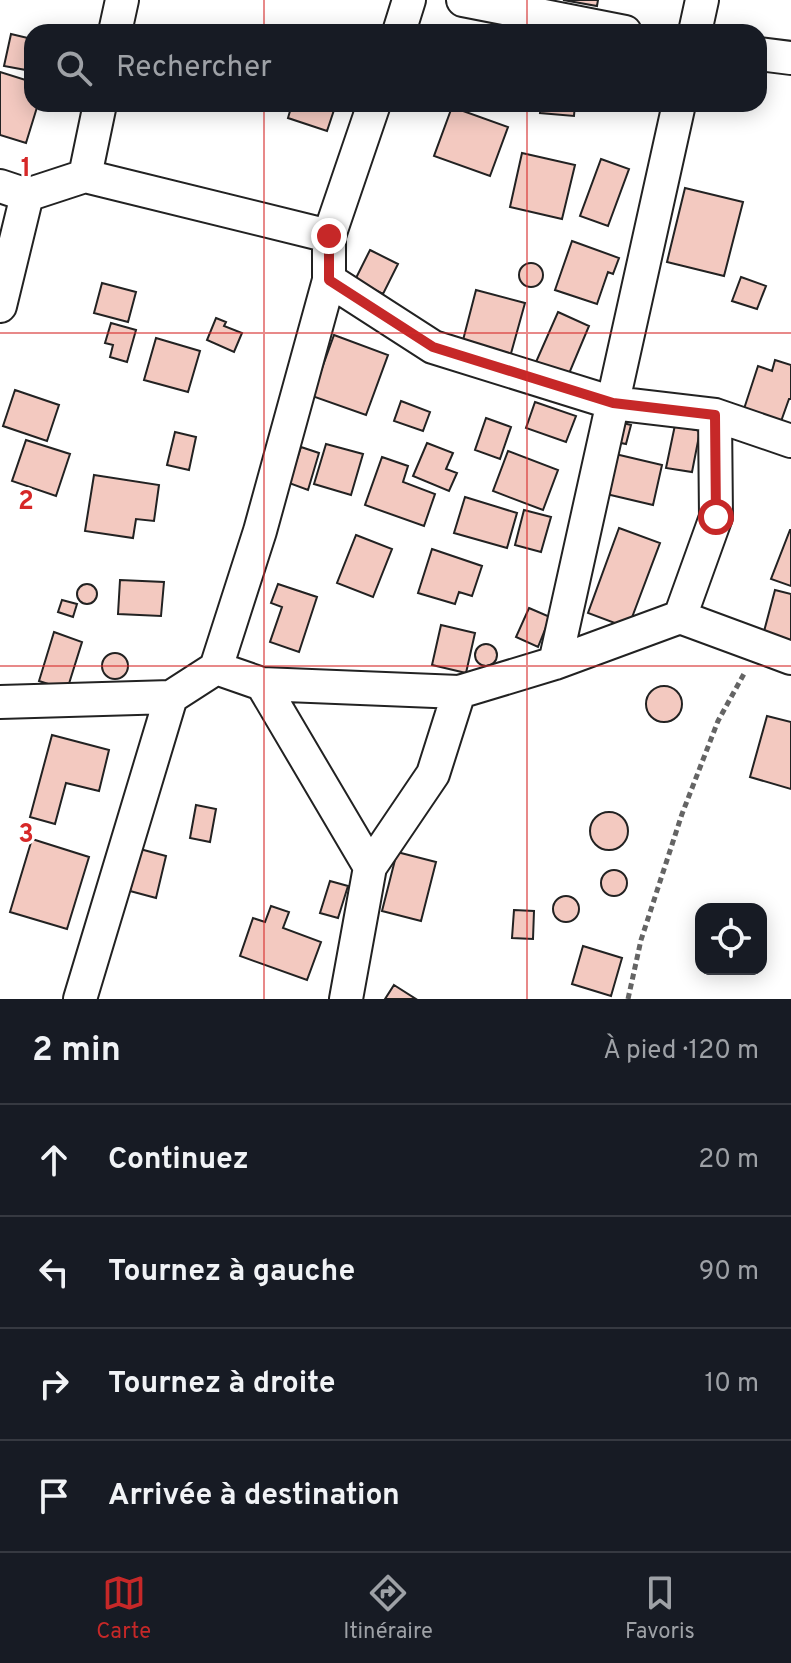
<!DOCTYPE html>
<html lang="fr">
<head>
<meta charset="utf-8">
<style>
  body { margin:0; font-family:Overpass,sans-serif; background:#242831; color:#f1f3f6 }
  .controls { position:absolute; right:24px; bottom:24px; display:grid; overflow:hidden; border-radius:16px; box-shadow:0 4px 20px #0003 }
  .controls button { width:72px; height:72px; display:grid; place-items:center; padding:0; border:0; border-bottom:2px solid #363941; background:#171b24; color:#f1f3f6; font:40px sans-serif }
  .stop { position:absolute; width:24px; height:24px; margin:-18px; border:6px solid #c62828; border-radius:50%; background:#fff }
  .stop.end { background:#c62828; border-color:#fff; box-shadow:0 2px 8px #0008 }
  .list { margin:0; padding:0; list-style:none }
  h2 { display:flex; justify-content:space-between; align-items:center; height:104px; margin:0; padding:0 32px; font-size:34px }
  h2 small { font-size:26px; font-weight:400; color:#9ea1a6 }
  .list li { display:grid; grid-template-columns:52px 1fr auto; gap:24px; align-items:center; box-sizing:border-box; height:112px; padding:0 32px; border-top:2px solid #363941 }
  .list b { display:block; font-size:30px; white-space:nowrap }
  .list em { font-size:26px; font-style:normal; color:#9ea1a6 }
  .icon { flex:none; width:44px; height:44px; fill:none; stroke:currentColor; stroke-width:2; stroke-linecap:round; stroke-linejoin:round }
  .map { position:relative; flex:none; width:791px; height:999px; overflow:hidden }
  .search { position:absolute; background:#171b24; box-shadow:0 4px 20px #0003; left:24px; right:24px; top:24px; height:88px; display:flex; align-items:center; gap:20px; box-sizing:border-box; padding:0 28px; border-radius:24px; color:#9ea1a6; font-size:30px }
  .sheet { height:552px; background:#171b24 }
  nav { display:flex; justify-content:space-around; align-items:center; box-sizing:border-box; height:112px; border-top:2px solid #363941; background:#171b24; font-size:22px; color:#9ea1a6 }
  nav a { display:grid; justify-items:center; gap:4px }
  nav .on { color:#c62828 }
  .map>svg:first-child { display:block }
</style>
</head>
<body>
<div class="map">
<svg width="791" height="999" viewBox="0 0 791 999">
  <rect width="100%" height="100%" fill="#fff"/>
  <!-- building -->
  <path fill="#f3c9c0" stroke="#222" stroke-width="2" d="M563,0H598L597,6Z
    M11,34L32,39L26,70L4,66Z
    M0,72L32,82V104H38L26,143L0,135Z
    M292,104H336L327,131L288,118Z
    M541,104H575L574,116L540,113Z
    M452,107L508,127L490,176L434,156Z
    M522,153L575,165L562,219L510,207Z
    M601,159L629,169L608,226L580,216Z
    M685,188L743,202L724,276L667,262Z
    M572,241L619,258L613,274L608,272L597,304L555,290Z
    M370,250L398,264L383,294L355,280Z
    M519 275a12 12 0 1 1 24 0a12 12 0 1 1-24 0Z
    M741,277L766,286L757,309L732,301Z
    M102,283L136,292L128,322L94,313Z
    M476,290L525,303L510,357L462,344Z
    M558,312L589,326L568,376L536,362Z
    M216,318L226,322L224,326L242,333L234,352L207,340Z
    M111,323L136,330L127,362L110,357L113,345L105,343Z
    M334,335L388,355L366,415L312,396Z
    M156,338L200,351L188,392L144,380Z
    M775,360L791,365V399H789L779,427L742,415L758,366L772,371Z
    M15,390L59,405L47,441L3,426Z
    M401,401L430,412L423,431L394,421Z
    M535,402L576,416L566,442L526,428Z
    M486,418L511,427L500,459L475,450Z
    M615,421L631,425L626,444L611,441Z
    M675,425L700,431L692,472L666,468Z
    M175,432L196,437L189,470L167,465Z
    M26,440L70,454L56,496L12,481Z
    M427,443L453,453L446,469L457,473L449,491L413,476Z
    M326,444L363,454L351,495L314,484Z
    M301,447L319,453L308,490L289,483Z
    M508,451L558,470L543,510L493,491Z
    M611,453L662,465L653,505L602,493Z
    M382,457L408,466L403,482L435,494L424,526L365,505Z
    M94,475L159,485L154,521L136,519L133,538L85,531Z
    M465,497L517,513L507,548L454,533Z
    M524,510L551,517L541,552L515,545Z
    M619,528L660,543L628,628L588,613Z
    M790,530H791V586L771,579Z
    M356,535L392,549L373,597L337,583Z
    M432,549L482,566L472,596L459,592L455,604L418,593Z
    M120,580L164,582L161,616L118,614Z
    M77 594a10 10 0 1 1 20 0a10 10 0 1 1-20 0Z
    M278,584L317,597L299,652L270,642L282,607L271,603Z
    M775,590L791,594V647L762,639Z
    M62,600L77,604L73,617L58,612Z
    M529,608L550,617L538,647L516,637Z
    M441,625L475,633L466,673L432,665Z
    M54,632L82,642L67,690L39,681Z
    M475 655a11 11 0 1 1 22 0a11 11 0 1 1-22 0Z
    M102 666a13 13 0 1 1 26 0a13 13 0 1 1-26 0Z
    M646 704a18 18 0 1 1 36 0a18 18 0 1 1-36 0Z
    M767,716L791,722V789L750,777Z
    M52,735L109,750L99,791L66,783L55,824L30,817Z
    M196,805L216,809L210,842L190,838Z
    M590 831a19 19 0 1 1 38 0a19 19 0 1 1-38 0Z
    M32,839L89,857L67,929L10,912Z
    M140,849L166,856L156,898L130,891Z
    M397,852L436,862L421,921L382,911Z
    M601 883a13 13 0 1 1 26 0a13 13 0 1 1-26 0Z
    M330,881L348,886L338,918L320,913Z
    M553 909a13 13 0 1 1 26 0a13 13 0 1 1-26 0Z
    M271,906L289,912L283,928L321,942L307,980L240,956L253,918L265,922Z
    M514,910L534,911L533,939L512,938Z
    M583,946L622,958L611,996L572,984Z
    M394,985L416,999H385Z"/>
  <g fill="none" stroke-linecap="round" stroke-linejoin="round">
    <!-- minor casing -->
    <g stroke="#222" stroke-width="36">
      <path id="minor" d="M463,0L625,32
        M115,32L122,0
        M399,32L409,0
        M695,32L702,0
        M759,54L791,58
        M85,176L100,104
        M0,186L27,195L85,176L329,236L374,104
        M329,280L433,347L613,403L715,415L791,441
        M0,306L27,195
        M680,617L791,658
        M555,663L679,104
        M216,668L262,684L459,692L555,663L680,617L716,517L715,415
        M262,684L370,867
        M0,702L171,697L216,668L260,531L329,280V236
        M80,999L171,697
        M346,999L370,867L433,774L459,692"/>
    </g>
    <!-- path -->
    <path stroke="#646464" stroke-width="5" stroke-dasharray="6 4" stroke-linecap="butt" d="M628,999L641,940L682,814L718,721L745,672"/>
    <!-- minor -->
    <use href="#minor" stroke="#fff" stroke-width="32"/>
  </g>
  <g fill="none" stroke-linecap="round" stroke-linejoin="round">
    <!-- route -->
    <path stroke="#c62828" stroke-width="10" d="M329,236V280L433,347L613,403L715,415L716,517"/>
  </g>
  <!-- grid -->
  <path fill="none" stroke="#d62828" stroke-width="2" stroke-opacity="0.55" d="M264,0V32M527,0V32M264,104V999M527,104V999M0,333H791M0,666H791"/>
  <g font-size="26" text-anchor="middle" font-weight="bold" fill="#d62828" stroke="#fff" stroke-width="6" stroke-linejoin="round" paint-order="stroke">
    <text x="26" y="176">1</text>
    <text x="26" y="509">2</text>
    <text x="26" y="842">3</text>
  </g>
</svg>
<div class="controls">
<button><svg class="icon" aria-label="locate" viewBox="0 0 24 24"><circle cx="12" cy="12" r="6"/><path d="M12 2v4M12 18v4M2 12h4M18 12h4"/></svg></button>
</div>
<div class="stop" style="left:716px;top:517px"></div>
<div class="stop end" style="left:329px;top:236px"></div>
<div class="search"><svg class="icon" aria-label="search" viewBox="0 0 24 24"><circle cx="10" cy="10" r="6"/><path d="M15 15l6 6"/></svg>Rechercher</div>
</div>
<section class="sheet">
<h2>2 min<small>À pied · 120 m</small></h2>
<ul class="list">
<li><svg class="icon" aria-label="ahead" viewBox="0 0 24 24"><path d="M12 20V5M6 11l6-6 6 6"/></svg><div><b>Continuez</b></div><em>20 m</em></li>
<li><svg class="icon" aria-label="left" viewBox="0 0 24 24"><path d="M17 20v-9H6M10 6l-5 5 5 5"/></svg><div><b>Tournez à gauche</b></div><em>90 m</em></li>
<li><svg class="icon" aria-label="right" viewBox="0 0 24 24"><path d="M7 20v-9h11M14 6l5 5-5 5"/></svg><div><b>Tournez à droite</b></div><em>10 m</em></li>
<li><svg class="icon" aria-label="arrive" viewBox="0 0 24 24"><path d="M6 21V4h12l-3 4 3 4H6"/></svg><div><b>Arrivée à destination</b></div></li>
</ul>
</section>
<nav>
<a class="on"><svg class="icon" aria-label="map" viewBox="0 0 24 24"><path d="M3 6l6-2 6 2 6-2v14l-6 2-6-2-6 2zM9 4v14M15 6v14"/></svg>Carte</a>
<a><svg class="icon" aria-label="directions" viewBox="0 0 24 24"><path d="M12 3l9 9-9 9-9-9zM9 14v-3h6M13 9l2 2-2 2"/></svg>Itinéraire</a>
<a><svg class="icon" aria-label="saved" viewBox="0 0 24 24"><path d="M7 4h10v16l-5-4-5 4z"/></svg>Favoris</a>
</nav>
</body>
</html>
